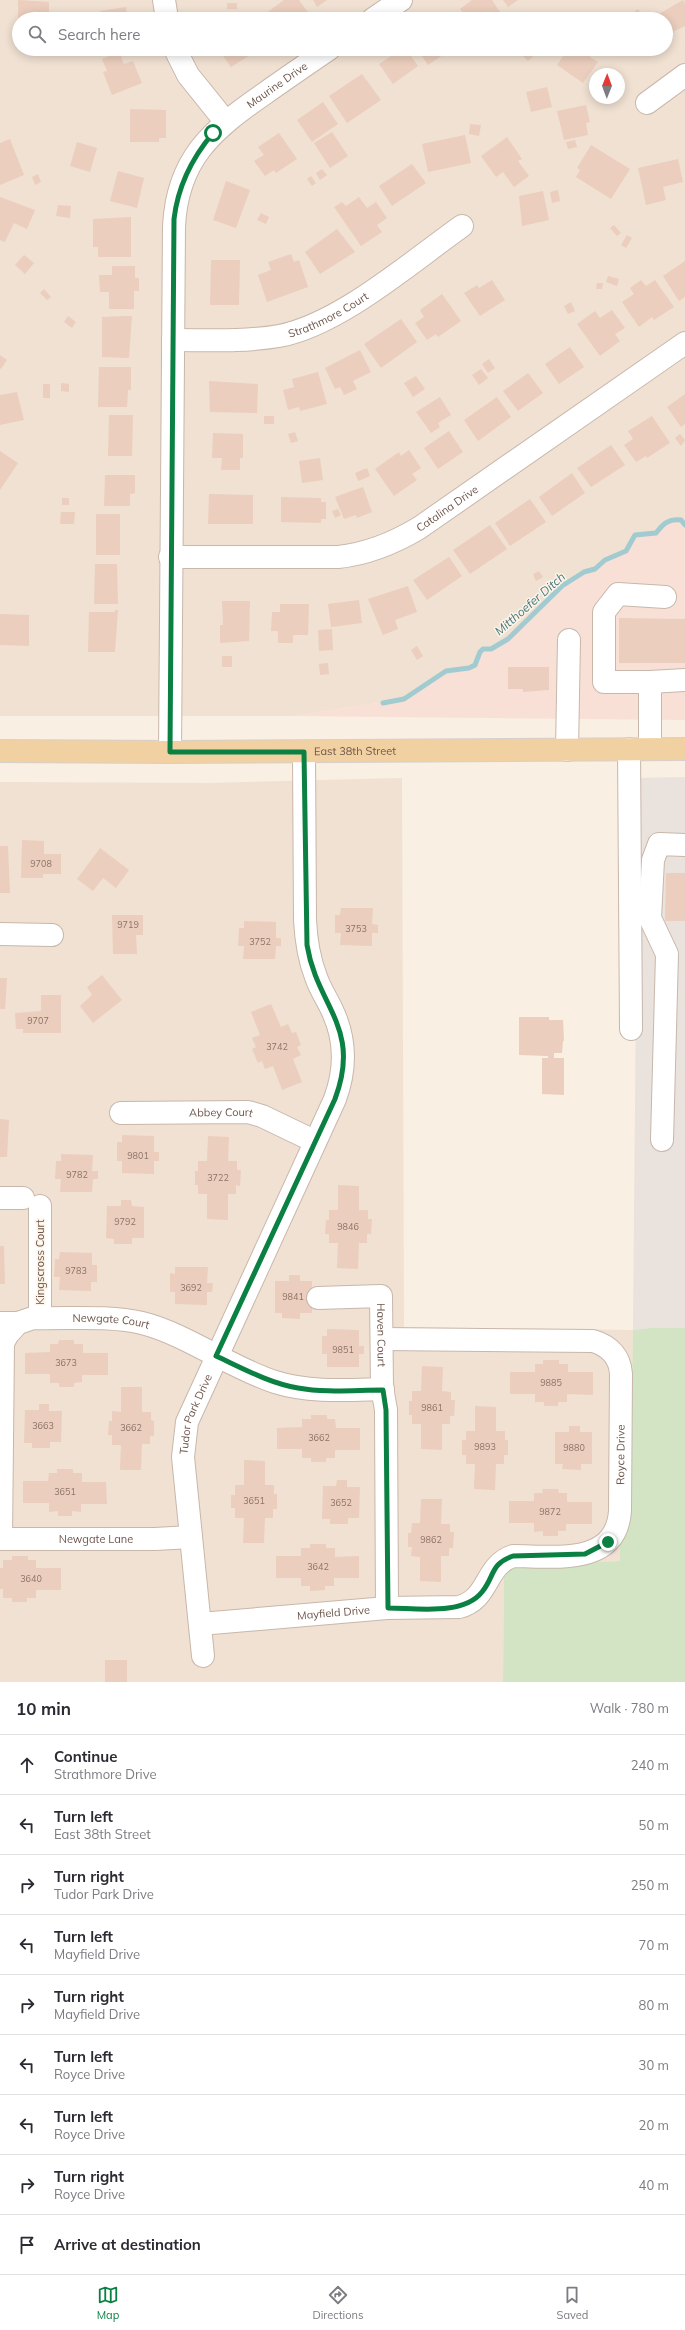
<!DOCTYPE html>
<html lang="en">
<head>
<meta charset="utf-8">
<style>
  body { margin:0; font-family:Mulish,sans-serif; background:#f7f7f7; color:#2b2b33 }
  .compass { position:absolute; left:589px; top:68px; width:36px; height:36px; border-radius:50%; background:#fff; box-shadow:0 2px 10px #0003; rotate:1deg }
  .stop { position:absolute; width:12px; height:12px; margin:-9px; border:3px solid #0b8043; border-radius:50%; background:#fff }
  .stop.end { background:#0b8043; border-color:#fff; box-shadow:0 1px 4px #0008 }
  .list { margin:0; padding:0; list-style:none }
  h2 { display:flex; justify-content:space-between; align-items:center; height:52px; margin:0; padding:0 16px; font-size:17px }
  h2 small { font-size:13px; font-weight:400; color:#7c7c81 }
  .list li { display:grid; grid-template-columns:26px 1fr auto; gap:12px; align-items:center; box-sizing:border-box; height:60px; padding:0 16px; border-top:1px solid #e1e1e2 }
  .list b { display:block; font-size:15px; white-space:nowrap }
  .list p { margin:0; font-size:13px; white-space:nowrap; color:#7c7c81 }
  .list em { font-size:13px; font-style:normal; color:#7c7c81 }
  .icon { flex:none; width:22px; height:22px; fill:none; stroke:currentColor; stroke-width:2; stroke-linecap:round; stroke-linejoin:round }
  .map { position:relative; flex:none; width:685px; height:1682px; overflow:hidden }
  .search { position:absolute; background:#fff; box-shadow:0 2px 10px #0003; left:12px; right:12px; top:12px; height:44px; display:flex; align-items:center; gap:10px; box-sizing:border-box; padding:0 14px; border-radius:22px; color:#7c7c81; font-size:15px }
  .sheet { height:592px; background:#fff }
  nav { display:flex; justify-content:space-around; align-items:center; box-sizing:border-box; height:56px; border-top:1px solid #e1e1e2; background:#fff; font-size:11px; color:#7c7c81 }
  nav a { display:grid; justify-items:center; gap:2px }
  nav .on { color:#0b8043 }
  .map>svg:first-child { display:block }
</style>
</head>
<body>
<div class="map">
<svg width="685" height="1682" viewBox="0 0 685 1682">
  <rect width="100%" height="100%" fill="#f9efe2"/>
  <!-- residential -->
  <path fill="#f0e1d2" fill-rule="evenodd" d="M0,0H685V525L681,520L664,523L656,533L635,535L626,551L605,560L595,569L584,572L508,639L491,649H483L480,652L475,665L469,668H458L404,699L293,716H0ZM19,19H666V49H19ZM595,74H619V98H595Z
    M402,778L404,1327L633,1330L629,1525L620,1544V1561L516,1566L504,1573L503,1682H0V782L210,783Z"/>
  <!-- commercial -->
  <path fill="#f8e0d7" d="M674,519L681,520L685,525V720L293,716L404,699L446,671L469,668L475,665L480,652L483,649H491L508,639L562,586L584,572L595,569L605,560L626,551L635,535L655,533L664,523Z"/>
  <!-- industrial -->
  <path fill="#e9e2dd" d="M685,777V1328H650L633,1330L638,778Z"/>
  <!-- green -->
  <path fill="#d2e4c3" d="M650,1328H685V1682H503L504,1573L516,1566L620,1561V1544L629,1525L633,1330Z"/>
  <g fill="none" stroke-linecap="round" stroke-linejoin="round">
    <!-- stream -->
    <path stroke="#a1cbd0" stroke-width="5" d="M383,703L404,699L446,671L469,668L475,665L480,652L483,649H491L508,639L562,586L584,572L595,569L605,560L626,551L635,535L656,533C663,524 669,518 681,520L685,525"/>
  </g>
  <!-- building -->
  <path fill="#ebcebd" d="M18,0L49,2V19H18Z
    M284,0H299L310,15L305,19H262L261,17Z
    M313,0H327L317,7Z
    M472,0H492L500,12L490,19H467L460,9Z
    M503,0H518L508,7Z
    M683,0L685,4V26L668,34L666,19H659L657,15Z
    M227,3H237V9H227Z
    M126,7L127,19H101L100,11Z
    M638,9L644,19H624Z
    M218,49H260L231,67Z
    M402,49H406L418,66L393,84L379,64Z
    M417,49H452L428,65Z
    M530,49L536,54L528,61L522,55Z
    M568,49H596L590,57L598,62L583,83L557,65Z
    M119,52L124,64L133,61L142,83L112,95L103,72L107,71L102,59Z
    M362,74L381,100L347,123L329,96Z
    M547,87L552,107L531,112L526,92Z
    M323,102L338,124L312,142L297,120Z
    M586,105L590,122L586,123L588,135L564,140L557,111Z
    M130,109L166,110V138H159V142H130Z
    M470,124L481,125L479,136L469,134Z
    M332,132L348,156L330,168L314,143Z
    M279,133L297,159L276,173L274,170L265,176L254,161L264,155L258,147Z
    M465,135L471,163L428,172L422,144Z
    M507,137L522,159L518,161L529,176L514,187L503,172L496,177L481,156Z
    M10,139L24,175L0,185V143Z
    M575,140L577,147L568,149L566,142Z
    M77,142L97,148L90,172L70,166Z
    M591,145L630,169L611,199L576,177L580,170L577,168Z
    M678,159L683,182L663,187L666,200L646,205L638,168Z
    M412,164L426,183L392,206L379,186Z
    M322,169L327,175L320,180L316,173Z
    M118,171L144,178L137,208L110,201Z
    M38,174L41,182L35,185L32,177Z
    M311,176L316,183L312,186L307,179Z
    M226,181L250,190L236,228L213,220Z
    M558,190L560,201L552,203L550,192Z
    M543,191L549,220L522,226L519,196Z
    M0,197L35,210L27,229L14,223L5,242L0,240Z
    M359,197L367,208L376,202L387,218L377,225L382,232L361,246L334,207L342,202L346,206Z
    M58,205L71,206L70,218L56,216Z
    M261,213L269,217L266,224L257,220Z
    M131,217V257H98V247H93V219Z
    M614,225L621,233L617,236L610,228Z
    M337,229L355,252L320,274L305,252Z
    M627,235L632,238L626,248L621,245Z
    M291,254L294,262L299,260L308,287L267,302L258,275L271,270L268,262Z
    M24,255L34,263L25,274L15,265Z
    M211,260H240L239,305H210Z
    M685,261V297L679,301L663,276Z
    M112,266H135V278H139V291H134V309H109V292H100L99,275H112Z
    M608,276L619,279L617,286L606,282Z
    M492,280L505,300L480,316L464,293L477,285L479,288Z
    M641,280L646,286L655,280L674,307L654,320L652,317L639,327L622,302L634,294L630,288Z
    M597,283H603L602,289H596Z
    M44,289L51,297L47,300L40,293Z
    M442,294L461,321L438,337L436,334L427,340L415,323L424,317L420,310Z
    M571,302L575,311L568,314L564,306Z
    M612,310L625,328L615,334L620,341L600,356L577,324L595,311L600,318Z
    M68,316L76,322L72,328L64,322Z
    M127,316H132L129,358L102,357V317Z
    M401,319L417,342L381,368L364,344Z
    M570,347L584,367L559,384L545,364Z
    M360,350L371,372L353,381L357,389L344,395L340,387L335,389L325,368Z
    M0,355L7,360L1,369L0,368Z
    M489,359L495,368L488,373L482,364Z
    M99,367H131V390H128L127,407H98Z
    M481,369L488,378L479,385L472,375Z
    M318,372L327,404L300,411L299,407L288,410L283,390L294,387L292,379Z
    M528,373L543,393L518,411L503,391Z
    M416,376L425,389L413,397L404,383Z
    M209,381L258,384L257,413L210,412Z
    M61,383L69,384V392L61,391Z
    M43,384H50V398H43Z
    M17,392L24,420L0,425V395Z
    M685,394V424L681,427L667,407Z
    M440,397L451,415L438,423L440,427L431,433L416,412Z
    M497,397L511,417L478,441L464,420Z
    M109,415H133L132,456H108Z
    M264,416H274V424H264Z
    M652,416L670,443L647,458L646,456L636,462L624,445L633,439L628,431Z
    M449,431L463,452L438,469L424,448Z
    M295,432L298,441L291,443L288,434Z
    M213,433L243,434V458H240V470H221L222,458H212Z
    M680,434L685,440L681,446L675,438Z
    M611,445L625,465L591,487L577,468Z
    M409,450L421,468L412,474L417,480L394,496L375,469L399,452L401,456Z
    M0,451L18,463L0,490Z
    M320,458L323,480L302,483L299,461Z
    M367,468L370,476L358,481L355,473Z
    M572,473L585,493L552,516L539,497Z
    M105,475H135V493L130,494V506H104Z
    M363,487L372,512L357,518L356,515L344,519L335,497Z
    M209,494L253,495V524H208Z
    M281,497L321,498V502H326V519H321V523L281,522Z
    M62,498H69V505H62Z
    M530,499L546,522L510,546L495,523Z
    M338,509L341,515L335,518L332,511Z
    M61,512H75L74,524H60Z
    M96,514H120V555H96Z
    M490,525L507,549L470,574L453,550Z
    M449,557L462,576L427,600L413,580Z
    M95,564H117L118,604H94Z
    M539,571L543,577L536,581L533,574Z
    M408,586L417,612L395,620L398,629L383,635L368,599Z
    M359,600L362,623L331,627L328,604Z
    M222,601H250L249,641L220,643V625H223Z
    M280,604H309L308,635H293V643H278V631H271L272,612H280Z
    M115,610H118L115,652H88L89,612H115Z
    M0,614L29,615V646L0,645Z
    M619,618L685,619V663H619Z
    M332,629L333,650L319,651L318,630Z
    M417,646L423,656L417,660L411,650Z
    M222,656H232V667H222Z
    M328,663L329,674L320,675L319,664Z
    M508,667H549V690L523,692V689H508Z
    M22,840L44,841V854H61V874H43V878H21Z
    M0,846H8L10,893H0Z
    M100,848L129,870L116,888L103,878L93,891L77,879Z
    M666,873H685V921H665Z
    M341,908H373L372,924L378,925V933H372V946L340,945L341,933H335V915H340Z
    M112,915H143V935H136L137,954H113Z
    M244,921L276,922V938H281V946H276L275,959H243L244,946H238L239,928H244Z
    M102,975L122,1000L93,1023L80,1006L92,995L87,987Z
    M0,978H7L5,1009H0Z
    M41,995H61V1033H23V1029H16L15,1013L41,1011Z
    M271,1004L281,1027L288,1024L292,1033L296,1032L301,1045L297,1047L301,1055L293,1059L302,1082L282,1090L273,1066L265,1069L262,1061L258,1063L252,1049L256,1047L252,1038L260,1035L251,1012Z
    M519,1017H549V1020H563L564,1041H563L562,1053H554V1058H564V1095L542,1094V1058H548V1056L519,1055Z
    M0,1119L9,1120L7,1157H0Z
    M122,1135L154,1136V1152H159V1161H154V1174L122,1173V1161H117V1142H122Z
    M208,1136L229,1137L228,1161H237V1170H241L240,1186L236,1185V1194H228V1220L207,1219V1194H198V1185H195V1171H198V1161H207Z
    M61,1154L93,1155L92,1171H98V1179H93L92,1192H60L61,1179H55L56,1161H61Z
    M338,1185L359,1186V1210H368V1219H372L371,1234H367V1243H359L358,1269L337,1268L338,1243H329V1234H325L326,1220H329V1210H338Z
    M121,1200H131L132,1206L144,1207V1238H132V1244H114V1239L106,1238L107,1206H121Z
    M0,1246H4L5,1284H0Z
    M60,1252L92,1253V1265H97V1282H91V1291L59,1290L60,1277H54L55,1259H59Z
    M175,1267H208L207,1283H213L212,1292H207V1305L175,1304V1292H170V1273L175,1274Z
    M289,1275H300V1281H312V1313H300V1319L282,1318V1313H275V1281H289Z
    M327,1329L359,1330V1346H364V1354H359V1367H327V1354H322V1336H327Z
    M59,1340H74V1344H83V1353H108V1375H82V1382L74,1383V1387H59V1383H50V1374H25V1353L50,1352V1344H58Z
    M543,1360H559V1364H568V1372H593V1395L567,1394V1402H558V1406H544V1402H535V1394H510V1372H535V1364H543Z
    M422,1366L443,1367L442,1391L451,1392V1400H455L454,1416H450V1424H442V1450L421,1449V1424H412V1415H409V1401H412V1391H421Z
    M121,1387H142V1412H151V1420L154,1421V1436H150V1444H142L141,1470H120L121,1445H112V1435H108L109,1421H112V1411L121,1412Z
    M39,1404H49V1411H62L61,1442H50V1448H32V1443H24L25,1410H39Z
    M475,1406L496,1407V1431H505V1440H508V1455H504V1464H496L495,1490L474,1489L475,1464H466V1455H462V1440H466V1431H475Z
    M311,1415H327V1419H335L336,1428H360V1450H335V1458H326V1462H311V1458H302V1449H277V1428L302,1427V1419H311Z
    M569,1426H580V1432H592V1464H581V1470L562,1469L563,1464H555V1432H569Z
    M244,1460L265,1461V1485H274V1494H277V1509H273V1518H265L264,1543H243L244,1518H235V1508H231V1495H235V1485H244Z
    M57,1469H73V1473H82V1482H106L107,1504H81V1512L72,1511V1516H58V1511L49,1512V1503H23V1481H48L49,1473H57Z
    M337,1480H347V1487H360L359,1518H348V1524H330V1519H322L323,1486H336Z
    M542,1489H558L559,1493H567V1502H592V1524H566V1531H558V1536H543V1531L534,1532V1523H509V1501H534V1493H543Z
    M421,1499H442L441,1524H450V1532H454L453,1548H449V1556H441V1582L420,1581V1557L411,1556L412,1547H408V1533H411L412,1523H420Z
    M310,1544H326V1548H335V1557L359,1556V1578H334V1586H325V1590L310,1591V1586H301V1578H276V1556H301V1548H310Z
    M12,1556H28V1560H36V1568H61V1590H36V1598H27V1602H12V1598H3V1589H0V1568H3V1560H12Z
    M105,1660H127V1682H105Z"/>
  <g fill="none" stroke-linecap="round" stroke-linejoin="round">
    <!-- minor casing -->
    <g stroke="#c8b7ab" stroke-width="24">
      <g id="minor">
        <path d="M164,0L167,19"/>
        <path d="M373,19L401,0"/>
        <path d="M175,49L188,75L225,121"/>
        <path d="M647,103L685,75"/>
        <path id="s1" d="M173,340C208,340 244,342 279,336C339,325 411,262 462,226"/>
        <path id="s2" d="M170,557H338C367,554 394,543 419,528L685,343"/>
        <path d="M650,682H604V612L618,594L665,597"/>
        <path d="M629,749L631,1029"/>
        <path d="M650,749V682L685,680"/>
        <path d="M567,750L569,640"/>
        <path id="s3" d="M170,752L174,227C177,159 212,130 264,94C285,79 307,64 329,49"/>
        <path d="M0,934L52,935"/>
        <path id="s4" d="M121,1113L248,1112L262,1116L314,1141"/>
        <path d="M662,1140L667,954L650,918L653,860L659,844L685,845"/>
        <path d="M0,1198H23"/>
        <path id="s5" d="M318,1298L381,1296L382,1387L386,1410L387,1608"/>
        <path d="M40,1318V1206"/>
        <path id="s6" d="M0,1323H18L33,1318C69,1319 107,1315 142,1323C186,1334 231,1368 275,1382C310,1393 347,1390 383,1389"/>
        <path id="s7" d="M0,1539H155L191,1537"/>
        <path d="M1,1539L3,1343L8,1334L18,1323"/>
        <path id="s8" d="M200,1624L387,1608L459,1607C490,1599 484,1566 513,1556C553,1556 616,1567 620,1511L621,1374C620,1357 610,1346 593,1341L382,1339"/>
        <path id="s9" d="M203,1656L183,1457L187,1422L335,1099C346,1069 346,1039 332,1010C327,999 320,989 316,977C309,959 306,940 305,920L304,752"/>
      </g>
    </g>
    <!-- major casing -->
    <g stroke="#d6d0cd" stroke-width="24">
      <g id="major">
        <path id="s10" d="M0,751L170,752L685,749"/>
      </g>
    </g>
    <!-- minor -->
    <use href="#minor" stroke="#fff" stroke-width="22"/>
    <!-- major -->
    <use href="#major" stroke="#f1d0a1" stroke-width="22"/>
  </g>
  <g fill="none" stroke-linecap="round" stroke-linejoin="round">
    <!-- route -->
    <path stroke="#0b8043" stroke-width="5" d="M213,133C192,158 178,185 174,219L170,752H304L307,945C317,1007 362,1027 335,1099L216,1356C242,1368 269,1383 298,1388C325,1393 355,1390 383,1390L386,1410L388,1608C416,1608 463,1616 482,1592C495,1576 490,1564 513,1556L585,1554L608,1542"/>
  </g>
  <g text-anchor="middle" stroke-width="3" stroke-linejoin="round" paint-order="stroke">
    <!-- number labels -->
    <g font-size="9" fill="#8d7468">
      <text x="41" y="867">9708</text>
      <text x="128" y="928">9719</text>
      <text x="356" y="932">3753</text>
      <text x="260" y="945">3752</text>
      <text x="38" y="1024">9707</text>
      <text x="277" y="1050">3742</text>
      <text x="138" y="1159">9801</text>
      <text x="77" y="1178">9782</text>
      <text x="218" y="1181">3722</text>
      <text x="125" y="1225">9792</text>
      <text x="348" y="1230">9846</text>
      <text x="76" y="1274">9783</text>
      <text x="191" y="1291">3692</text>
      <text x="293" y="1300">9841</text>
      <text x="343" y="1353">9851</text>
      <text x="66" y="1366">3673</text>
      <text x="551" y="1386">9885</text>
      <text x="432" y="1411">9861</text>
      <text x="43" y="1429">3663</text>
      <text x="131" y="1431">3662</text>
      <text x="319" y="1441">3662</text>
      <text x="485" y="1450">9893</text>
      <text x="574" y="1451">9880</text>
      <text x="65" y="1495">3651</text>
      <text x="254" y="1504">3651</text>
      <text x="341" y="1506">3652</text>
      <text x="550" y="1515">9872</text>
      <text x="431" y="1543">9862</text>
      <text x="318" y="1570">3642</text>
      <text x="31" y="1582">3640</text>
    </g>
    <!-- street labels -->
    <g font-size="11" fill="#6e564c" stroke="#fdf4e8">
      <text dy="4" stroke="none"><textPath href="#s3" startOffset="709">Maurine Drive</textPath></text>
      <text dy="4" stroke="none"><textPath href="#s1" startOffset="160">Strathmore Court</textPath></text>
      <text dy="4" stroke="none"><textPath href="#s2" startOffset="289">Catalina Drive</textPath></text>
      <text dy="4" stroke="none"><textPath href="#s10" startOffset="355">East 38th Street</textPath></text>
      <text dy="4" stroke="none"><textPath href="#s4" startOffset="100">Abbey Court</textPath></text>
      <text transform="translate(40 1262) rotate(-90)" y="4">Kingscross Court</text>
      <text dy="4" stroke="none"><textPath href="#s6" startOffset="112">Newgate Court</textPath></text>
      <text dy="4" stroke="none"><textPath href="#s5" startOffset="102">Haven Court</textPath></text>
      <text dy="4" stroke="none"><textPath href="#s9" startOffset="245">Tudor Park Drive</textPath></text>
      <text dy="4" stroke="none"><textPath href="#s8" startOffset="524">Royce Drive</textPath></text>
      <text dy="4" stroke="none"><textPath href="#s7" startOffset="96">Newgate Lane</textPath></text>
      <text dy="4" stroke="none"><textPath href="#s8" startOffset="134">Mayfield Drive</textPath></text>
    </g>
    <!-- water labels -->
    <g font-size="12" font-style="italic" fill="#48787f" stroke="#fdf4e8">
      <text transform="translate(530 604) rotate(-41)" y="4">Mitthoefer Ditch</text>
    </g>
  </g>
</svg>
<svg class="compass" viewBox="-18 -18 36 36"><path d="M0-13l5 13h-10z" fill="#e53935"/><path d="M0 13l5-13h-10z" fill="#7c7c81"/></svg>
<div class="stop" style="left:213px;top:133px"></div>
<div class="stop end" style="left:608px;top:1542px"></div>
<div class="search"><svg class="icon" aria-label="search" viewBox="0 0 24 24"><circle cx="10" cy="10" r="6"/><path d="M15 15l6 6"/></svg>Search here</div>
</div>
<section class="sheet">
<h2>10 min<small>Walk · 780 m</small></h2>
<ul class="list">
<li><svg class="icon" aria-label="ahead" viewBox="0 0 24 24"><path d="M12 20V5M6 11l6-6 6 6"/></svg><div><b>Continue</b><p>Strathmore Drive</p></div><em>240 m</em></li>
<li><svg class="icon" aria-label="left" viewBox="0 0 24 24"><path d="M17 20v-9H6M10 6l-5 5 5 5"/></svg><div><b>Turn left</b><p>East 38th Street</p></div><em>50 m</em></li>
<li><svg class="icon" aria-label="right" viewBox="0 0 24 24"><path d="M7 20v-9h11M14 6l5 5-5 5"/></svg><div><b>Turn right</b><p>Tudor Park Drive</p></div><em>250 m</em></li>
<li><svg class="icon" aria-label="left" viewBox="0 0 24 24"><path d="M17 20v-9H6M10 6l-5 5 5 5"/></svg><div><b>Turn left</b><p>Mayfield Drive</p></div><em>70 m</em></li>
<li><svg class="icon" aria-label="right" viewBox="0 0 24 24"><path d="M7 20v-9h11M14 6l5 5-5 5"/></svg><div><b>Turn right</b><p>Mayfield Drive</p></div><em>80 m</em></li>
<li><svg class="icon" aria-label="left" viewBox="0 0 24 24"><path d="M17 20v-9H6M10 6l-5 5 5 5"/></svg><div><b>Turn left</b><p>Royce Drive</p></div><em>30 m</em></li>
<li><svg class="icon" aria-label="left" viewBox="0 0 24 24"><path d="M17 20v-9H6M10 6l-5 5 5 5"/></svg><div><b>Turn left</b><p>Royce Drive</p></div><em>20 m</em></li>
<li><svg class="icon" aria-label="right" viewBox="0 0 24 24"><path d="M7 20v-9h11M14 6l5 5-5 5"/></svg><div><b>Turn right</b><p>Royce Drive</p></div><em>40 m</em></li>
<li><svg class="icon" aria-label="arrive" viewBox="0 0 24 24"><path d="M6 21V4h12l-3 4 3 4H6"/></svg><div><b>Arrive at destination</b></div></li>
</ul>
</section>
<nav>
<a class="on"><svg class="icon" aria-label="map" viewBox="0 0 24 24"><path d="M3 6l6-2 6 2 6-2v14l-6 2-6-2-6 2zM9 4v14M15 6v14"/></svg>Map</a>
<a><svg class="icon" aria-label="directions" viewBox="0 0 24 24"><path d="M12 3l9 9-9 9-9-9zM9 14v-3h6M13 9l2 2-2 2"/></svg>Directions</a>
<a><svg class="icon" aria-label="saved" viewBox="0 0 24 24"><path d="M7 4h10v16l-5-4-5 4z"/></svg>Saved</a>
</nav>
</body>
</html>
